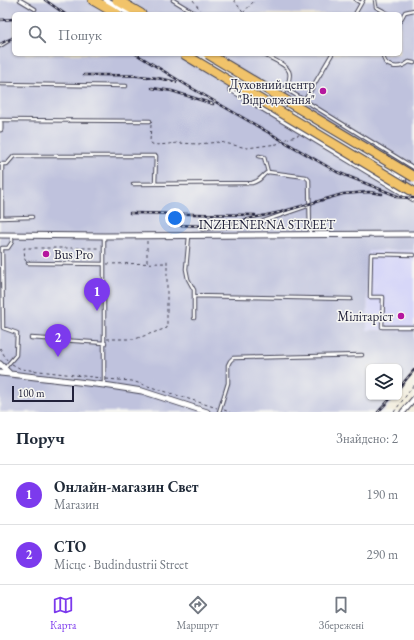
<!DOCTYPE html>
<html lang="uk">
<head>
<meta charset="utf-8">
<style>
  body { margin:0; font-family:"EB Garamond",serif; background:#f6f6f7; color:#1f2937 }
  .controls { position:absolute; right:12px; bottom:12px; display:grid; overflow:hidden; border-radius:6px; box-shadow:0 1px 3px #0004 }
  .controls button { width:36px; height:36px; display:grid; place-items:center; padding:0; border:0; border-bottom:1px solid #e0e1e3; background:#fff; color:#1f2937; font:20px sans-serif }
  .scale { position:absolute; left:12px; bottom:10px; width:62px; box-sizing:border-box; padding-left:4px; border:2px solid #22223b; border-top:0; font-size:11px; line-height:14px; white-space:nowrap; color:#22223b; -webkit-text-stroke:3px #f6f6f2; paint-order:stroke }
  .you { position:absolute; left:175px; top:218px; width:14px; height:14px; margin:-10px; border:3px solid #fff; border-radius:50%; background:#1a73e8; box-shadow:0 0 0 6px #1a73e833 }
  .badge { display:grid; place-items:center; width:26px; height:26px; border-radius:50%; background:#7c3aed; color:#fff; font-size:13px; font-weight:700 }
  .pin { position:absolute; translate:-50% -33px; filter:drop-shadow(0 1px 2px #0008) }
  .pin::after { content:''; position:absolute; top:21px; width:14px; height:12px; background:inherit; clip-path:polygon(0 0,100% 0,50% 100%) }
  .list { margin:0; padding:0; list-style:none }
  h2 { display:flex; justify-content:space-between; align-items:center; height:52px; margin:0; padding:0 16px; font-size:17px }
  h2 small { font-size:13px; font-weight:400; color:#747a83 }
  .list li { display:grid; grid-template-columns:26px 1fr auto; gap:12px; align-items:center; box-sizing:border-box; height:60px; padding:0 16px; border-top:1px solid #e0e1e3 }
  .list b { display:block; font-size:15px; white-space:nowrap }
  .list p { margin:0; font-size:13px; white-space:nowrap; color:#747a83 }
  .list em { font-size:13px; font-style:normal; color:#747a83 }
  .icon { flex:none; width:22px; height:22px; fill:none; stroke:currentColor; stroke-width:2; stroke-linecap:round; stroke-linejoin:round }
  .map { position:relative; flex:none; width:414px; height:412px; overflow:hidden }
  .search { position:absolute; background:#fff; box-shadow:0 1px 3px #0004; left:12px; right:12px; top:12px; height:44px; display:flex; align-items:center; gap:10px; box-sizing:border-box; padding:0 14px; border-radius:6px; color:#747a83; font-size:15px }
  .sheet { height:172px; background:#fff }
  nav { display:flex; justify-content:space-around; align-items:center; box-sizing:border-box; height:56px; border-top:1px solid #e0e1e3; background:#fff; font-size:11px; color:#747a83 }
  nav a { display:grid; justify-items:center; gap:2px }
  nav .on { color:#7c3aed }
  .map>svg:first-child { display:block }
</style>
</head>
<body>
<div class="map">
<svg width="414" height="412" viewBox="0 0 414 412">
  <rect width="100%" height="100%" fill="#f6f6f2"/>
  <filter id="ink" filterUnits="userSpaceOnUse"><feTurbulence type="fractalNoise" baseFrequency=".025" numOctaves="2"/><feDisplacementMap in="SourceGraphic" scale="8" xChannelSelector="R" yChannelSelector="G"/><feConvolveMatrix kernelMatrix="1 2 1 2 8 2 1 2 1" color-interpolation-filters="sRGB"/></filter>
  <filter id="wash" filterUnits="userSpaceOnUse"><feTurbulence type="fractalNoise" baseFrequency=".012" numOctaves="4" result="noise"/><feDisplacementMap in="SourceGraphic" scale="16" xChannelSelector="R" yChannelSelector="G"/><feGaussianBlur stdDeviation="0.9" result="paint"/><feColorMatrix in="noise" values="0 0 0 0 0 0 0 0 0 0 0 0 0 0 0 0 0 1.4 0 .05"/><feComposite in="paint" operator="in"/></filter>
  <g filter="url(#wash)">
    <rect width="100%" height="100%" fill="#f1ead6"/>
    <!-- built -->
    <path fill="#d7d7f8" d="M414,250V331L367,330L368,251Z"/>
    <!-- industrial -->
    <path fill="#bfc2dd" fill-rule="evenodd" d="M0,0H414V250L368,251L367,330L414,331V372L399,392V367H369V397H395L384,412H0ZM14,14H400V54H14Z"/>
  </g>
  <g filter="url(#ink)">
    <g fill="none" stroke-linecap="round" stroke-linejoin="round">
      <!-- lane casing -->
      <g stroke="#414052" stroke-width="4.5">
        <path id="lane" d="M20,0L35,9
          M173,0L196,14
          M356,0L361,3
          M375,0L376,7L389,14
          M355,14L363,0
          M400,21L405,12L414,10
          M0,46L8,41
          M263,54C286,67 299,67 282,95
          M383,54C383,68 399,70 409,62L414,63
          M0,84L126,86
          M286,89L414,168
          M305,100L332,54
          M0,120L150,121
          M259,156L264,157L268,172
          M0,164H7L14,156H156L155,184
          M133,184L252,183C263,180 260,176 268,172L306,177L309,180L310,235
          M0,218L32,217
          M2,218V164
          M202,229L233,226L261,222L310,205
          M189,236L186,269L188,279L194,290V318
          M414,255L371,254L370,297H383L382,327H414
          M28,263L104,264
          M194,296L351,299
          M31,338L105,343
          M4,369L16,355L17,333L3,328L2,248H8L12,242V236
          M104,385V237
          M219,412L228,383V365L230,361L233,358L362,355"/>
      </g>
      <!-- street casing -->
      <g stroke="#414052" stroke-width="7">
        <path id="street" d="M106,0L130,14
          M197,54L404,177L402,191
          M231,89L414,199
          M0,123V129
          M0,235L104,236L414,234
          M0,364L10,374L104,385L142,391L207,412
          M0,373L10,374
          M403,412L414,399"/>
      </g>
      <!-- highway casing -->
      <g stroke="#414052" stroke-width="11">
        <path id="highway" d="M93,0L117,14
          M117,0L141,14"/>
      </g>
      <!-- path -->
      <path stroke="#414052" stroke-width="1" stroke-dasharray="3 3" stroke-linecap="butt" d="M193,0L203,14
        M234,0L244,14
        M243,13L255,0
        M151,125L150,141L152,144L159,145L178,143L198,144L220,142L247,148L277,144L286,139L299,135
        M147,241V263
        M26,261L25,260L24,248H100
        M107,264L167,263
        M107,339H135L167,328V260
        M0,348L7,360
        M12,364L21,369L101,378
        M106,379L132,381L217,408
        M224,410L230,412
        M394,412L414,385"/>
      <!-- lane -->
      <use href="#lane" stroke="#fff" stroke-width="2.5"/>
      <!-- street -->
      <use href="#street" stroke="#fff" stroke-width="5"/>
      <!-- highway -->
      <use href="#highway" stroke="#f1c36a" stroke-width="9"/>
      <!-- rail casing -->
      <g stroke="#22223b" stroke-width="2.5">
        <path id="rail" d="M45,0L65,14
          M33,14H34
          M0,20L14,19
          M0,44L14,37
          M136,54L188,86L337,172L400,197
          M84,75C115,75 146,74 176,82
          M152,88L172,91L213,104
          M396,197L414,198
          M130,213L255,215
          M170,225L214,226L281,212L343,194L369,192L382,194
          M399,388L414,370
          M378,412L392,397"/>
      </g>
      <!-- rail -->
      <use href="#rail" stroke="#f6f6f2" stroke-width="1" stroke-dasharray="3" stroke-linecap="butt"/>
      <!-- highway-bridge casing -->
      <g stroke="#414052" stroke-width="11" stroke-linecap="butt">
        <path id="highway-bridge" d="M184,54L414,192
          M208,54L414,177"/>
      </g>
      <!-- highway-bridge -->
      <use href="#highway-bridge" stroke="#f1c36a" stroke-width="9"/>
    </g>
  </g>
  <!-- markers -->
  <g fill="#b5179e" stroke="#f6f6f2" stroke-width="1.5">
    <circle cx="323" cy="91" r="4"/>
    <circle cx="46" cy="254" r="4"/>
    <circle cx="401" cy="316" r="4"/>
  </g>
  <g text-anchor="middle" stroke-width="3" stroke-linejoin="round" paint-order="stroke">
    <!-- poi labels -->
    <g font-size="13" fill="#22223b" stroke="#f6f6f2" text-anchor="end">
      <text x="315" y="89">Духовний центр<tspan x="315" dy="15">"Відродження"</tspan></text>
      <text x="54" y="259" text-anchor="start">Bus Pro</text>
      <text x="393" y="321">Мілітаріст</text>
    </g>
    <!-- street labels -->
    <g font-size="13" fill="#22223b" stroke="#f6f6f2">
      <text x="267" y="229">INZHENERNA STREET</text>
    </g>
  </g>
</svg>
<div class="controls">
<button><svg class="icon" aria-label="layers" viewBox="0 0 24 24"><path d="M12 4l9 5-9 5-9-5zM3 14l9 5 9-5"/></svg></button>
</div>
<div class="scale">100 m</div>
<div class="you"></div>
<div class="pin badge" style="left:97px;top:311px">1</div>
<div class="pin badge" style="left:58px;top:357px">2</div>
<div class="search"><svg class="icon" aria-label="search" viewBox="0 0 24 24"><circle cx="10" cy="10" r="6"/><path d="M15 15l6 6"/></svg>Пошук</div>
</div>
<section class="sheet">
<h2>Поруч<small>Знайдено: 2</small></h2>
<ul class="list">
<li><span class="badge">1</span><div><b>Онлайн-магазин Свет</b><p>Магазин</p></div><em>190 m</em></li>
<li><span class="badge">2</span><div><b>СТО</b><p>Місце · Budindustrii Street</p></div><em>290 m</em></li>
</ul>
</section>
<nav>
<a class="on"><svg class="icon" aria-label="map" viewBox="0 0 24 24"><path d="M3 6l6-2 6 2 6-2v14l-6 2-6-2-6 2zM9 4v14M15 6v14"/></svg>Карта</a>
<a><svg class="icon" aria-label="directions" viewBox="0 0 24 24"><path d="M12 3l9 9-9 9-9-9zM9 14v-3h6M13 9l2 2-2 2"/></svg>Маршрут</a>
<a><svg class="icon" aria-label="saved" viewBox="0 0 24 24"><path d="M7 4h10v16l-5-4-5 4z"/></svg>Збережені</a>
</nav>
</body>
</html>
